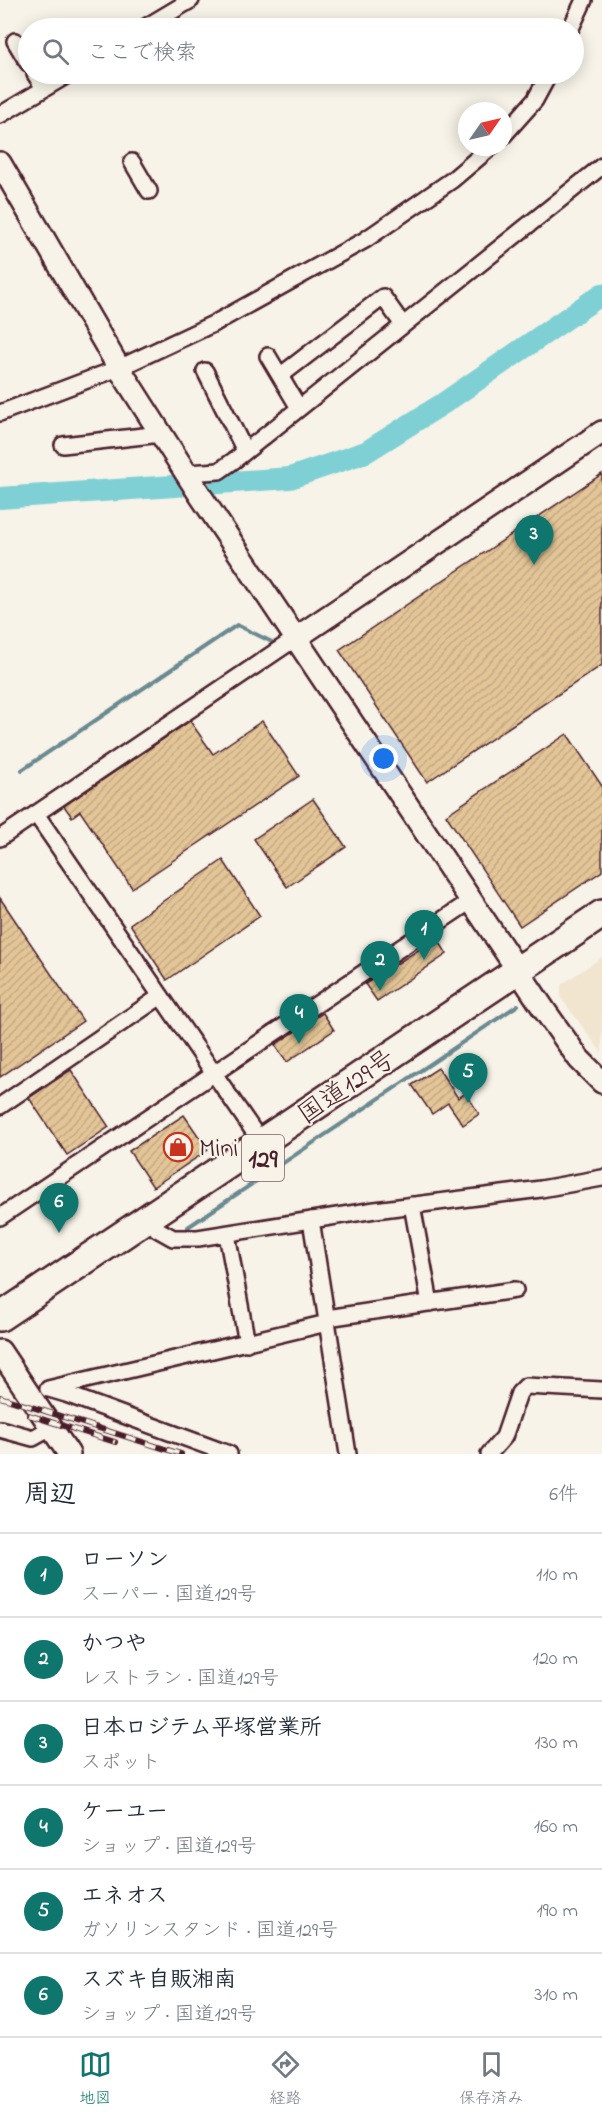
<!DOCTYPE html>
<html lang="ja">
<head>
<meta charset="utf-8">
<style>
  body { margin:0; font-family:"Indie Flower","Klee One",sans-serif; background:#f2f2f3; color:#1f2937 }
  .compass { position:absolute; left:458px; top:102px; width:54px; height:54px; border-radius:50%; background:#fff; box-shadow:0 3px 15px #0003; rotate:56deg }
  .you { position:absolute; left:384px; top:759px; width:21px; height:21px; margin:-15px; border:4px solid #fff; border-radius:50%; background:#1a73e8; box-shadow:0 0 0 9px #1a73e833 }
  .badge { display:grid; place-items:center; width:39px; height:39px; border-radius:50%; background:#0f766e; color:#fff; font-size:20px; font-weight:700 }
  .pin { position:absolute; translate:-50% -50px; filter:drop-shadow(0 2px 3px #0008) }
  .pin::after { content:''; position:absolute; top:32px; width:21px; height:18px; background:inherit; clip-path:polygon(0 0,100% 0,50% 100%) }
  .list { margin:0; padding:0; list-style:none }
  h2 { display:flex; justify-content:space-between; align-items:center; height:78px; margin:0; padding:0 24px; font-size:26px }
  h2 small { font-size:20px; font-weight:400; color:#747a83 }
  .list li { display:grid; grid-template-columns:39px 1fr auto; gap:18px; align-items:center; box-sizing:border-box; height:84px; padding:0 24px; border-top:2px solid #e0e1e3 }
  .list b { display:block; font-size:22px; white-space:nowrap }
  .list p { margin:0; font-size:20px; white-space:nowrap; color:#747a83 }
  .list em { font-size:20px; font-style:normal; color:#747a83 }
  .icon { flex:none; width:33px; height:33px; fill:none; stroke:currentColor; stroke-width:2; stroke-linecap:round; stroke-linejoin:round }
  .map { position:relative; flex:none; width:602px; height:1454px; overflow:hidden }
  .search { position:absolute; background:#fff; box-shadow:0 3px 15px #0003; left:18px; right:18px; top:18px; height:66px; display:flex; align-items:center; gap:15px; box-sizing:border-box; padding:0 21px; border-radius:33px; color:#747a83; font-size:22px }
  .sheet { height:582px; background:#fff }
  nav { display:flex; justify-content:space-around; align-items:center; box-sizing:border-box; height:84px; border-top:2px solid #e0e1e3; background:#fff; font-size:16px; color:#747a83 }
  nav a { display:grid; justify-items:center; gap:3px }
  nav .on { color:#0f766e }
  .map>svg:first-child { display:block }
</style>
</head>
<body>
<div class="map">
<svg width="602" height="1454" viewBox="0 0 602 1454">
  <defs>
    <pattern id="building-hatch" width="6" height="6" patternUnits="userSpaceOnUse" patternTransform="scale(1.5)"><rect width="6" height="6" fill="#e3c597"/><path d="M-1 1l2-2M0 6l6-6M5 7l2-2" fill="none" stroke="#c4a982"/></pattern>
  </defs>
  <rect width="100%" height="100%" fill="#f7f3e8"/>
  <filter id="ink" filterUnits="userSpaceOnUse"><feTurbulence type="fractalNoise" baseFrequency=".0167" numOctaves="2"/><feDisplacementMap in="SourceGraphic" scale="12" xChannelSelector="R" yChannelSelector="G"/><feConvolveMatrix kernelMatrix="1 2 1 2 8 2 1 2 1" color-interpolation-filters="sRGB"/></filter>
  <g filter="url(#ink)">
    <!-- built -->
    <path fill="#f1e5d0" d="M602,957V1053L561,998V985Z"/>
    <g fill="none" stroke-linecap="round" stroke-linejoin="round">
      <!-- stream -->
      <path stroke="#6a8990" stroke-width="4" d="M22,770L237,625L274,643
        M188,1227L518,1005"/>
      <!-- river -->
      <path stroke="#7fd0d4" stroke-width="22" d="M0,498L290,478L366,452L444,403L602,294"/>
    </g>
    <!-- building -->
    <path fill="url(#building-hatch)" stroke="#4a1f2b" stroke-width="1.5" d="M602,474V665L427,782L339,650Z
      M190,721L213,754L262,721L299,776L132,888L80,811L72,817L64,806Z
      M567,734L602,786V871L520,926L446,815Z
      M313,799L346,847L287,887L254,839Z
      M223,860L260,916L167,980L130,924Z
      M0,898L83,1021L0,1077Z
      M437,938L447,954L377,1001L365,984Z
      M323,1013L334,1030L287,1062L275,1045Z
      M438,1068L458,1098L466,1093L479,1114L463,1125L448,1103L432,1114L412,1085Z
      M71,1070L109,1127L67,1155L29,1098Z
      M184,1115L208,1150L153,1187L129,1151Z"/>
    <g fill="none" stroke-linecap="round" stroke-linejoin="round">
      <!-- street casing -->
      <g stroke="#4a1f2b" stroke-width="20">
        <path id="street" d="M144,28L191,0
          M571,28L584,0
          M15,41L28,63
          M35,74L44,88
          M0,115L69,74
          M503,136L535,100L549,74
          M132,162L149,191
          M268,356L299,408
          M205,371L245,451
          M280,376L383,297L403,325
          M0,413L119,368L215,323L365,240L452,180L491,147
          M63,445L161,434
          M186,473L219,471L236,459L602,166
          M36,814L261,1142
          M0,838L296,638
          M0,1106L161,996
          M412,1205L430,1303
          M0,1217L472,900
          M311,1220L348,1454
          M157,1229L173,1238H198L375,1210L541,1189L602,1178
          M227,1234L247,1343
          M327,1318L515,1290
          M48,1389L327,1323
          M49,1389L66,1394L229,1454
          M0,1429L33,1438L51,1428
          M489,1454L504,1437L519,1393L526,1386L602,1390"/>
      </g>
      <!-- secondary casing -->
      <g stroke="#4a1f2b" stroke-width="26">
        <path id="secondary" d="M0,163L119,368L200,495L545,1011L579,1059L602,1082
          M296,638L602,432
          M0,1351L69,1454"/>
      </g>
      <!-- highway casing -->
      <g stroke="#4a1f2b" stroke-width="32">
        <path id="highway" d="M0,1317L602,914"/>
      </g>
      <!-- street -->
      <use href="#street" stroke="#f7f3e8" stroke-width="15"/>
      <!-- secondary -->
      <use href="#secondary" stroke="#f7f3e8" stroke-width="21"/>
      <!-- highway -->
      <use href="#highway" stroke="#f7f3e8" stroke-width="27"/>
      <!-- rail casing -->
      <g stroke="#4a1f2b" stroke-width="6">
        <path id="rail" d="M0,1397L181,1454
          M29,1415L115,1442"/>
      </g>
      <!-- rail -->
      <use href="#rail" stroke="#f7f3e8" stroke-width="4" stroke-dasharray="11" stroke-linecap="butt"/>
    </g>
  </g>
  <!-- icons -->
  <defs>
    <g id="shop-ring" transform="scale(1.5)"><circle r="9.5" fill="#f7f3e8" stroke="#c8321e" stroke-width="1.5"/><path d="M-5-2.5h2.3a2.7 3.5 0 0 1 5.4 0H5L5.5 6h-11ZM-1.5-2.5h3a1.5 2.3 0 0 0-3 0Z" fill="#c8321e"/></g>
  </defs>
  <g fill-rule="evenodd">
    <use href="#shop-ring" x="178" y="1147"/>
  </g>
  <g text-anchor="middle" stroke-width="4.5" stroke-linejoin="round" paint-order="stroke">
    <!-- shield labels -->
    <rect fill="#f7f3e8" stroke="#7e5f64" stroke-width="1.5" x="242" y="1135" width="42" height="46" rx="4.5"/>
    <g font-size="26" font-weight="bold" fill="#4a1f2b">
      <text x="263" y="1167">129</text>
    </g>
    <!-- street labels -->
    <g font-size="27" fill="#4a1f2b" stroke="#f7f3e8">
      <text transform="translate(346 1086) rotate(-34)" y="9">国道129号</text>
    </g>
    <!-- poi labels -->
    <g font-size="27" fill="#4a1f2b" stroke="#f7f3e8" text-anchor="start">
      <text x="199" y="1156">Mini</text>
    </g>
  </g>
</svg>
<svg class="compass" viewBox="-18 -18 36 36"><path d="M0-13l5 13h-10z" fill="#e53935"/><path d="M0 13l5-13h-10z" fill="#747a83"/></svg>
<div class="you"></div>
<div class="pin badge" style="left:424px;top:960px">1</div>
<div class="pin badge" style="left:380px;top:991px">2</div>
<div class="pin badge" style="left:534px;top:565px">3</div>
<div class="pin badge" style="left:299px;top:1044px">4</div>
<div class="pin badge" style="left:468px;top:1103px">5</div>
<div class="pin badge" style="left:59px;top:1233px">6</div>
<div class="search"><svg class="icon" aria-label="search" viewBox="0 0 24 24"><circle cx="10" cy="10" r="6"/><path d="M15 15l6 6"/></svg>ここで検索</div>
</div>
<section class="sheet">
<h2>周辺<small>6件</small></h2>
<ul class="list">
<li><span class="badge">1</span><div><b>ローソン</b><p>スーパー · 国道129号</p></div><em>110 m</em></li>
<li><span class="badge">2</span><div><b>かつや</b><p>レストラン · 国道129号</p></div><em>120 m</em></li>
<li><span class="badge">3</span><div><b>日本ロジテム平塚営業所</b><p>スポット</p></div><em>130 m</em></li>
<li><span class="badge">4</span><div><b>ケーユー</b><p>ショップ · 国道129号</p></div><em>160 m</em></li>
<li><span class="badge">5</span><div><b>エネオス</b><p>ガソリンスタンド · 国道129号</p></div><em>190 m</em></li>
<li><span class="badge">6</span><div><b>スズキ自販湘南</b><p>ショップ · 国道129号</p></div><em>310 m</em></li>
</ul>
</section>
<nav>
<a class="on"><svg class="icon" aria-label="map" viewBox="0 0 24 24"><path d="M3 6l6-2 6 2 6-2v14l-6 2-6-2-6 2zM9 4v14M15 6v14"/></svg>地図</a>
<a><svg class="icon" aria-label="directions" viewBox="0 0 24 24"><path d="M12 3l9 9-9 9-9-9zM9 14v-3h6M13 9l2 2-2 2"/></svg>経路</a>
<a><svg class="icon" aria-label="saved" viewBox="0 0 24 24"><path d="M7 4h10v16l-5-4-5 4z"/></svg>保存済み</a>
</nav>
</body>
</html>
